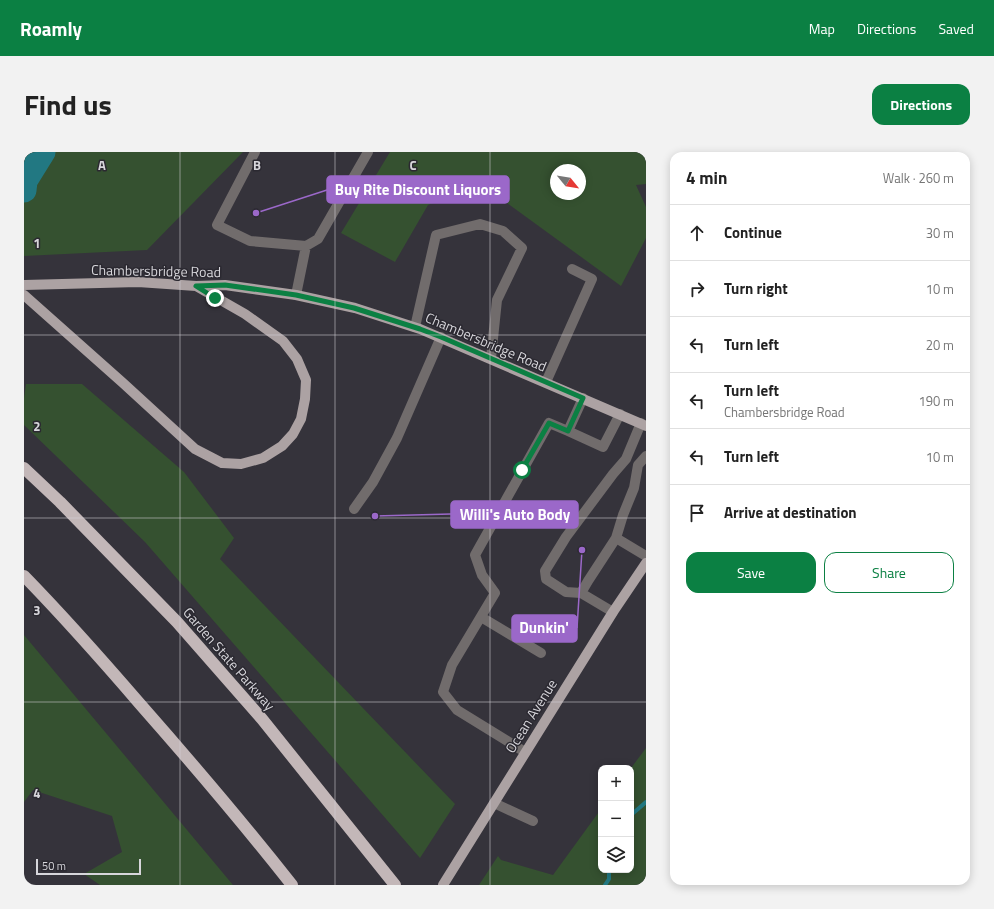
<!DOCTYPE html>
<html lang="en">
<head>
<meta charset="utf-8">
<style>
  body { margin:0; font-family:"Titillium Web",sans-serif; background:#f2f2f2; color:#222 }
  .controls { position:absolute; right:12px; bottom:12px; display:grid; overflow:hidden; border-radius:8px; box-shadow:0 2px 10px #0003 }
  .controls button { width:36px; height:36px; display:grid; place-items:center; padding:0; border:0; border-bottom:1px solid #e0e0e0; background:#fff; color:#222; font:20px sans-serif }
  .compass { position:absolute; left:526px; top:12px; width:36px; height:36px; border-radius:50%; background:#fff; box-shadow:0 2px 10px #0003; rotate:120deg }
  .scale { position:absolute; left:12px; bottom:10px; width:105px; box-sizing:border-box; padding-left:4px; border:2px solid #d7d6db; border-top:0; font-size:11px; line-height:14px; white-space:nowrap; color:#d7d6db; -webkit-text-stroke:3px #2b2931; paint-order:stroke }
  .stop { position:absolute; width:12px; height:12px; margin:-9px; border:3px solid #0b8043; border-radius:50%; background:#fff }
  .stop.end { background:#0b8043; border-color:#fff; box-shadow:0 1px 4px #0008 }
  .list { margin:0; padding:0; list-style:none }
  h2 { display:flex; justify-content:space-between; align-items:center; height:52px; margin:0; padding:0 16px; font-size:17px }
  h2 small { font-size:13px; font-weight:400; color:#767676 }
  .list li { display:grid; grid-template-columns:26px 1fr auto; gap:12px; align-items:center; box-sizing:border-box; height:56px; padding:0 16px; border-top:1px solid #e0e0e0 }
  .list b { display:block; font-size:15px; white-space:nowrap }
  .list p { margin:0; font-size:13px; white-space:nowrap; color:#767676 }
  .list em { font-size:13px; font-style:normal; color:#767676 }
  .actions { display:flex; gap:8px; padding:12px 16px }
  .actions a { flex:1; padding:9px 0; border:1px solid #0b8043; border-radius:12px; text-align:center; font-size:14px; color:#0b8043 }
  .actions .main { background:#0b8043; color:#fff }
  .icon { flex:none; width:22px; height:22px; fill:none; stroke:currentColor; stroke-width:2; stroke-linecap:round; stroke-linejoin:round }
  .map { position:relative; flex:none; width:622px; height:733px; overflow:hidden; border-radius:12px }
  header { display:flex; align-items:center; gap:24px; box-sizing:border-box; height:56px; padding:0 20px; background:#0b8043; color:#fff }
  header strong { font-size:19px }
  nav { display:flex; gap:22px; margin-inline-start:auto; font-size:14px }
  .intro { display:flex; align-items:center; justify-content:space-between; box-sizing:border-box; height:96px; padding:0 24px }
  h1 { margin:0; font-size:28px }
  .button { padding:10px 18px; border-radius:12px; background:#0b8043; color:#fff; font-size:14px; font-weight:700 }
  main { display:flex; gap:24px; padding:0 24px }
  aside { flex:1; background:#fff; border-radius:12px; box-shadow:0 2px 10px #0003 }
  .map>svg:first-child { display:block }
</style>
</head>
<body>
<header>
<strong>Roamly</strong>
<nav><a>Map</a><a>Directions</a><a>Saved</a></nav>
</header>
<div class="intro"><h1>Find us</h1><a class="button">Directions</a></div>
<main>
<div class="map">
<svg width="622" height="733" viewBox="0 0 622 733">
  <rect width="100%" height="100%" fill="#35333b"/>
  <!-- green -->
  <path fill="#355130" fill-rule="evenodd" d="M0,0H219L123,98L0,104Z
    M366,0H622V32L612,33L622,55V86L597,134L457,32L404,53L371,110L317,81ZM532,18H556V42H532Z
    M2,232H58L160,320L210,386L196,407L431,652L396,706L121,390L0,273V246Z
    M0,483L209,733H76L60,722L98,700L88,664L9,638L0,650Z
    M622,596V733H455L474,704L477,708L529,723L577,657V718H607V616Z"/>
  <g fill="none" stroke-linecap="round" stroke-linejoin="round">
    <!-- stream -->
    <path stroke="#227882" stroke-width="4" d="M607,663L622,650
      M581,733L585,727V718"/>
    <!-- river -->
    <path stroke="#227882" stroke-width="25" d="M0,38L1,29L19,0"/>
    <!-- minor -->
    <path stroke="#716c6c" stroke-width="10" d="M231,0L193,73L226,89L282,94L294,87L344,0
      M272,143L282,94
      M391,175L412,83L456,72L479,79L498,96L473,148L467,206
      M522,230L568,127L548,117
      M559,246L544,279L579,295L596,262
      M330,357L349,330L373,286L417,185
      M592,386L622,404
      M557,441L564,429L592,386L599,363L610,336L614,313L622,304
      M589,460L557,441L542,440L522,427L521,419L542,385L589,322L602,307L617,271
      M457,465L517,501
      M501,600L433,558L419,540L428,513L471,441L458,423L451,403L525,271L544,279
      M470,651L509,669"/>
    <!-- major -->
    <path stroke="#aca2a3" stroke-width="10" d="M0,133L114,130L172,134L201,133L272,143L331,156L396,177L622,274
      M0,143L99,231L171,297L198,311L217,312L239,306L258,294L269,282L277,267L281,247L282,228L273,207L259,189L221,162L172,134
      M419,733L589,460L622,411"/>
    <!-- highway -->
    <path stroke="#c3b7b8" stroke-width="12" d="M0,316L36,350L153,470L238,567L371,733
      M0,424C40,465 78,508 116,552C168,611 219,671 268,733"/>
  </g>
  <g fill="none" stroke-linecap="round" stroke-linejoin="round">
    <!-- route -->
    <path stroke="#0b8043" stroke-width="5" d="M191,146L172,134L201,133L272,143L330,156L396,177L417,185L559,246L544,279L525,271L498,318"/>
  </g>
  <!-- grid -->
  <path fill="none" stroke="#d7d6db" stroke-width="1" stroke-opacity="0.55" d="M156,0V733M311,0V733M466,0V733M0,183H622M0,366H622M0,550H622"/>
  <g text-anchor="middle" stroke-width="3" stroke-linejoin="round" paint-order="stroke">
    <!-- street labels -->
    <g font-size="14" fill="#d7d6db" stroke="#2b2931">
      <text transform="translate(132 119) rotate(1)" y="5">Chambersbridge Road</text>
      <text transform="translate(462 190) rotate(23)" y="5">Chambersbridge Road</text>
      <text transform="translate(205 507) rotate(49)" y="5">Garden State Parkway</text>
      <text transform="translate(507 564) rotate(-58)" y="5">Ocean Avenue</text>
    </g>
  </g>
  <g font-size="13" text-anchor="middle" font-weight="bold" fill="#d7d6db" stroke="#2b2931" stroke-width="3" stroke-linejoin="round" paint-order="stroke">
    <text x="78" y="18">A</text>
    <text x="233" y="18">B</text>
    <text x="389" y="18">C</text>
    <text x="13" y="96">1</text>
    <text x="13" y="279">2</text>
    <text x="13" y="463">3</text>
    <text x="13" y="646">4</text>
  </g>
  <!-- callouts -->
  <path fill="none" stroke="#9b68c9" stroke-width="1.5" d="M232 61L303 38M351 364L427 362M558 398L553 476"/>
  <g fill="#9b68c9" stroke="#2b2931" stroke-width="1.5">
    <circle cx="232" cy="61" r="4"/>
    <circle cx="351" cy="364" r="4"/>
    <circle cx="558" cy="398" r="4"/>
  </g>
  <g fill="#9b68c9" stroke="#9b68c9" stroke-width="1.5">
    <rect x="303" y="24" width="182" height="27" rx="4"/>
    <rect x="427" y="349" width="127" height="27" rx="4"/>
    <rect x="488" y="463" width="65" height="27" rx="4"/>
  </g>
  <g font-size="15" text-anchor="middle" font-weight="bold" fill="#fff">
    <text x="394" y="43">Buy Rite Discount Liquors</text>
    <text x="491" y="368">Willi's Auto Body</text>
    <text x="520" y="481">Dunkin'</text>
  </g>
</svg>
<div class="controls">
<button>+</button>
<button>−</button>
<button><svg class="icon" aria-label="layers" viewBox="0 0 24 24"><path d="M12 4l9 5-9 5-9-5zM3 14l9 5 9-5"/></svg></button>
</div>
<svg class="compass" viewBox="-18 -18 36 36"><path d="M0-13l5 13h-10z" fill="#e53935"/><path d="M0 13l5-13h-10z" fill="#767676"/></svg>
<div class="scale">50 m</div>
<div class="stop" style="left:498px;top:318px"></div>
<div class="stop end" style="left:191px;top:146px"></div>
</div>
<aside>
<h2>4 min<small>Walk · 260 m</small></h2>
<ul class="list">
<li><svg class="icon" aria-label="ahead" viewBox="0 0 24 24"><path d="M12 20V5M6 11l6-6 6 6"/></svg><div><b>Continue</b></div><em>30 m</em></li>
<li><svg class="icon" aria-label="right" viewBox="0 0 24 24"><path d="M7 20v-9h11M14 6l5 5-5 5"/></svg><div><b>Turn right</b></div><em>10 m</em></li>
<li><svg class="icon" aria-label="left" viewBox="0 0 24 24"><path d="M17 20v-9H6M10 6l-5 5 5 5"/></svg><div><b>Turn left</b></div><em>20 m</em></li>
<li><svg class="icon" aria-label="left" viewBox="0 0 24 24"><path d="M17 20v-9H6M10 6l-5 5 5 5"/></svg><div><b>Turn left</b><p>Chambersbridge Road</p></div><em>190 m</em></li>
<li><svg class="icon" aria-label="left" viewBox="0 0 24 24"><path d="M17 20v-9H6M10 6l-5 5 5 5"/></svg><div><b>Turn left</b></div><em>10 m</em></li>
<li><svg class="icon" aria-label="arrive" viewBox="0 0 24 24"><path d="M6 21V4h12l-3 4 3 4H6"/></svg><div><b>Arrive at destination</b></div></li>
</ul>
<div class="actions"><a class="main">Save</a><a>Share</a></div>
</aside>
</main>
</body>
</html>
